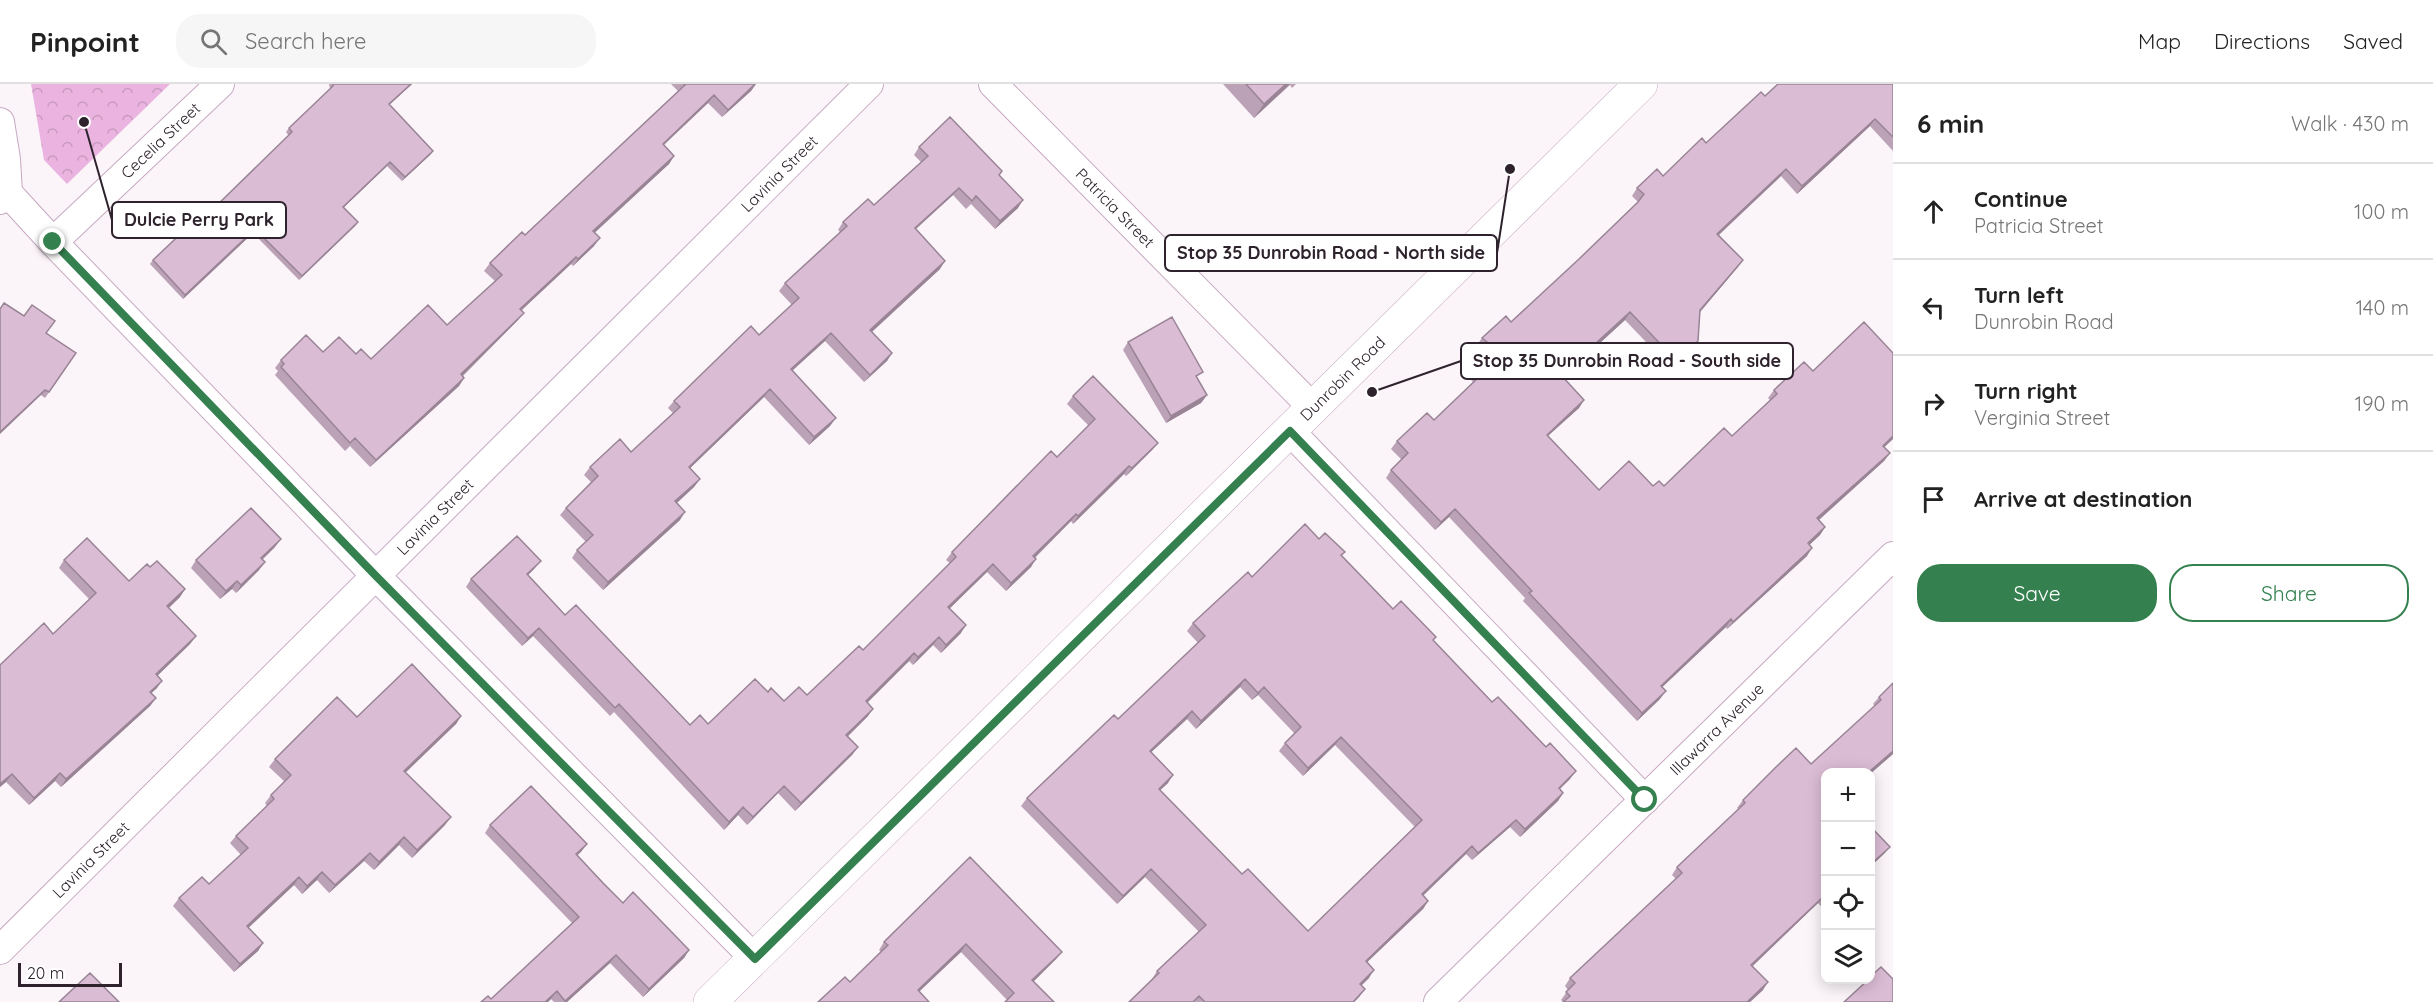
<!DOCTYPE html>
<html lang="en">
<head>
<meta charset="utf-8">
<style>
  body { margin:0; font-family:Quicksand,sans-serif; background:#f6f6f6; color:#222 }
  .controls { position:absolute; right:18px; bottom:18px; display:grid; overflow:hidden; border-radius:12px; box-shadow:0 3px 15px #0003 }
  .controls button { width:54px; height:54px; display:grid; place-items:center; padding:0; border:0; border-bottom:2px solid #e0e0e0; background:#fff; color:#222; font:30px sans-serif }
  .scale { position:absolute; left:18px; bottom:15px; width:104px; box-sizing:border-box; padding-left:6px; border:3px solid #2e232c; border-top:0; font-size:16px; line-height:21px; white-space:nowrap; color:#2e232c; -webkit-text-stroke:4px #fff; paint-order:stroke }
  .stop { position:absolute; width:18px; height:18px; margin:-14px; border:4px solid #34804f; border-radius:50%; background:#fff }
  .stop.end { background:#34804f; border-color:#fff; box-shadow:0 2px 6px #0008 }
  .list { margin:0; padding:0; list-style:none }
  h2 { display:flex; justify-content:space-between; align-items:center; height:78px; margin:0; padding:0 24px; font-size:26px }
  h2 small { font-size:20px; font-weight:400; color:#767676 }
  .list li { display:grid; grid-template-columns:39px 1fr auto; gap:18px; align-items:center; box-sizing:border-box; height:96px; padding:0 24px; border-top:2px solid #e0e0e0 }
  .list b { display:block; font-size:22px; white-space:nowrap }
  .list p { margin:0; font-size:20px; white-space:nowrap; color:#767676 }
  .list em { font-size:20px; font-style:normal; color:#767676 }
  .actions { display:flex; gap:12px; padding:18px 24px }
  .actions a { flex:1; padding:14px 0; border:2px solid #34804f; border-radius:24px; text-align:center; font-size:21px; color:#34804f }
  .actions .main { background:#34804f; color:#fff }
  .icon { flex:none; width:33px; height:33px; fill:none; stroke:currentColor; stroke-width:2; stroke-linecap:round; stroke-linejoin:round }
  .map { position:relative; flex:none; width:1893px; height:918px; overflow:hidden }
  header { display:flex; align-items:center; gap:36px; box-sizing:border-box; height:84px; padding:0 30px; background:#fff; border-bottom:2px solid #e0e0e0 }
  header strong { font-size:28px }
  nav { display:flex; gap:33px; margin-inline-start:auto; font-size:21px }
  .search { width:420px; height:54px; background:#f6f6f6; display:flex; align-items:center; gap:15px; box-sizing:border-box; padding:0 21px; border-radius:24px; color:#767676; font-size:22px }
  main { display:flex }
  aside { flex:1; background:#fff }
  .map>svg:first-child { display:block }
</style>
</head>
<body>
<header>
<strong>Pinpoint</strong>
<div class="search"><svg class="icon" aria-label="search" viewBox="0 0 24 24"><circle cx="10" cy="10" r="6"/><path d="M15 15l6 6"/></svg>Search here</div>
<nav><a>Map</a><a>Directions</a><a>Saved</a></nav>
</header>
<main>
<div class="map">
<svg width="1893" height="918" viewBox="0 0 1893 918">
  <defs>
    <pattern id="park-crowns" width="20" height="18" patternUnits="userSpaceOnUse" patternTransform="scale(1.5)"><rect width="20" height="18" fill="#eab3e0"/><path d="M2 6a3 3 0 1 1 6 0M12 15a3 3 0 1 1 6 0" fill="none" stroke="#c99ac0"/></pattern>
  </defs>
  <rect width="100%" height="100%" fill="#fbf5fa"/>
  <!-- park -->
  <path fill="url(#park-crowns)" d="M31,0H170L67,100L44,76Z"/>
  <g fill="none" stroke-linecap="round" stroke-linejoin="round">
    <!-- minor casing -->
    <g stroke="#c7a9c1" stroke-width="30">
      <g id="minor">
        <path id="s1" d="M993,0L1313,324"/>
        <path d="M0,38L6,75L8,109"/>
        <path id="s2" d="M0,116L8,109L53,158L220,0"/>
        <path d="M53,158L376,492L755,875"/>
        <path d="M1290,347L1645,716"/>
        <path id="s3" d="M0,866L869,0"/>
        <path id="s4" d="M1438,918L1893,472"/>
      </g>
    </g>
    <!-- tertiary casing -->
    <g stroke="#c7a9c1" stroke-width="34">
      <g id="tertiary">
        <path id="s5" d="M710,918L1641,0"/>
      </g>
    </g>
    <!-- minor -->
    <use href="#minor" stroke="#fff" stroke-width="28"/>
    <!-- tertiary -->
    <use href="#tertiary" stroke="#fff" stroke-width="33"/>
  </g>
  <!-- wall -->
  <path fill="#bca2b7" fill-rule="evenodd" d="M329,0H412L389,21L433,67L430,71L402,97L387,82L344,123L358,138L355,142L299,196L253,149L183,215L150,180L153,176L212,126L289,52L286,48L289,44L330,5Z
    M671,0H756L751,7L722,33L708,19L664,61L674,72L669,80L594,148V162L573,182L571,180L522,226L518,236L463,292L464,294L459,302L370,383L350,362L345,367L275,291L278,287L275,284L281,276L323,268L356,270L371,275L447,241L495,197L484,187L490,179L525,151L678,7Z
    M1223,0H1296L1292,4L1290,1L1254,34Z
    M1893,0V67L1870,42L1797,110L1781,92L1719,151L1743,176L1737,184L1700,228L1698,257L1693,265L1679,277L1665,278L1625,236L1563,293L1584,316L1579,324L1548,352L1599,406L1653,402H1664L1732,352L1770,316L1768,314L1774,306L1813,287L1893,269V355L1884,363L1890,369L1884,377L1819,436L1825,443L1820,451L1809,461L1807,472L1727,545L1726,543L1662,603L1660,615L1637,637L1523,517L1525,514L1449,433L1435,446L1386,394L1391,386L1402,376L1391,365L1397,357L1434,336L1473,298L1460,284L1466,276L1480,264L1477,261L1482,254L1511,238L1579,175L1638,118L1632,112L1637,104L1663,92L1706,59L1765,12Z
    M919,63L999,91L1018,124L995,145L971,120L966,125L953,111L916,145L940,185L872,248L892,269L887,277L864,298L825,257L792,287L830,342L809,361L764,313L690,384L700,395L694,403L677,419L680,436L603,506L572,474L577,466L586,458L560,431L566,424L591,398L584,391L590,383L631,368L673,329L668,324L674,317L759,251L792,221L779,207L785,199L840,148L838,146L843,138L874,121L921,78L914,71Z
    M46,249L76,269L45,314L41,311Z
    M1128,258L1198,295L1207,311L1201,319L1166,339L1123,266Z
    M1073,312L1158,359L1152,366L1126,392L1124,390L1073,440L1071,437L1035,474L1031,483L1006,507L987,488L950,524L961,549L941,569L933,561L913,581L909,577L867,619L868,632L848,652L858,663L852,671L795,727L778,709L747,741L738,731L724,746L614,628L610,632L533,552L522,562L466,503L471,495L535,484L528,491L565,531L690,641L708,640L768,608L784,617L807,611L863,566L950,479L946,476L952,468L1057,373L1089,342L1067,320Z
    M1319,455L1345,468L1342,472L1393,525L1433,557L1492,618L1570,695L1560,705L1563,709L1558,717L1520,753L1510,743L1472,776L1466,770L1423,812L1428,817L1423,825L1367,878L1369,894L1361,901L1365,905L1359,913L1354,918H1129L1152,895L1157,887L1199,848L1145,793L1117,820L1021,722L1027,714L1118,635L1198,559L1187,547L1193,539L1252,493ZM1240,603L1252,616L1258,611L1295,650L1285,659L1279,667L1303,692L1335,661L1415,743L1308,847L1242,790L1160,706L1168,699L1151,668L1187,635L1196,645Z
    M275,463L262,476L265,478L259,486L236,509L232,505L220,515L191,484L196,476Z
    M64,476L129,497L150,483L185,505L180,513L169,524L196,552L190,560L157,592V604L151,609L156,614L150,622L61,703L55,697L29,721L6,698L0,703V581L53,550L89,515L59,484Z
    M1893,599V670L1870,690L1826,688V826L1825,827L1818,819L1753,882L1763,906L1750,918H1563L1561,916L1568,906L1565,902L1570,894L1676,795L1672,791L1677,783L1738,725L1737,724L1743,716L1811,680L1875,622L1873,620L1879,613Z
    M461,632L456,640L405,688L445,741L412,774L399,761L374,786L364,777L329,809L317,796L302,810L294,801L248,843L263,859L258,867L234,888L173,822L179,814L209,800L241,771L230,759L236,752L267,722L265,719L271,711L285,698L269,683L275,675L357,633Z
    M490,741L587,760L577,771L623,819L689,866L684,874L643,913L610,879L567,918H554L551,915L548,918H481L491,915L572,839L485,749Z
    M970,773L1062,868L1056,875L1034,897L1007,916L961,868L919,908L850,898L881,868L879,866L884,858Z"/>
  <!-- shaded-wall -->
  <path fill="#998495" d="M411,0H412L386,24L389,20Z
    M756,0L751,7L722,33L728,26Z
    M1286,0H1290L1254,34L1264,20Z
    M714,11L708,19L657,67L663,60Z
    M1875,35L1870,42L1797,110L1802,102Z
    M433,67L430,71L402,97L405,93Z
    M674,72L669,80L588,155L593,147Z
    M390,78L387,82L340,127L343,123Z
    M1786,85L1781,92L1712,157L1717,150Z
    M959,104L953,111L909,151L915,144Z
    M1023,116L1018,124L995,145L1000,137Z
    M358,138L355,142L299,196L302,192Z
    M255,145L253,149L183,215L185,211Z
    M600,154L594,162L573,182L578,175Z
    M576,173L571,180L515,232L520,225Z
    M1743,176L1737,184L1695,234L1700,226Z
    M945,177L940,185L865,254L870,246Z
    M1630,228L1625,236L1556,299L1561,291Z
    M524,229L518,236L456,298L461,290Z
    M831,249L825,257L785,293L791,285Z
    M1698,257L1693,265L1679,277L1665,278L1670,270Z
    M892,269L887,277L864,298L870,291Z
    M464,294L459,302L370,383L376,376Z
    M770,305L764,313L683,391L689,383Z
    M45,306L41,311L0,350V348Z
    M1207,311L1201,319L1166,339L1171,332Z
    M1584,316L1579,324L1541,358L1547,351Z
    M836,334L830,342L809,361L814,353Z
    M1893,352V355L1877,370L1883,362Z
    M1158,359L1152,366L1126,392L1132,384Z
    M1890,369L1884,377L1812,442L1817,434Z
    M1129,382L1124,390L1073,440L1078,432Z
    M700,395L694,403L670,425L675,417Z
    M1455,425L1449,433L1435,446L1441,438Z
    M685,428L680,436L603,506L608,498Z
    M1076,430L1071,437L1028,480L1033,472Z
    M1825,443L1820,451L1803,467L1808,459Z
    M281,455L275,463L255,482L261,474Z
    M1812,464L1807,472L1727,545L1733,538Z
    M1036,475L1031,483L1006,507L1011,499Z
    M541,477L535,484L521,498L527,490Z
    M265,478L259,486L236,509L241,501Z
    M993,480L987,488L943,531L948,523Z
    M237,497L232,505L220,515L226,507Z
    M185,505L180,513L162,530L167,522Z
    M1731,535L1726,543L1655,610L1661,602Z
    M966,541L961,549L941,569L946,561Z
    M539,544L533,552L522,562L528,554Z
    M196,552L190,560L151,598L156,590Z
    M939,553L933,561L913,581L918,573Z
    M914,569L909,577L861,625L866,617Z
    M1245,595L1240,603L1196,645L1201,637Z
    M162,597L157,604L144,616L150,608Z
    M1264,603L1258,611L1252,616L1258,609Z
    M1666,607L1660,615L1637,637L1642,629Z
    M156,614L150,622L61,703L66,695Z
    M873,625L868,632L841,659L846,651Z
    M1192,627L1187,635L1144,675L1150,667Z
    M461,632L456,640L399,695L404,687Z
    M1341,653L1335,661L1303,692L1308,684Z
    M858,663L852,671L795,727L801,719Z
    M1893,667V670L1870,690V688H1869Z
    M1576,687L1570,695L1553,711L1559,704Z
    M60,689L55,697L29,721L34,714Z
    M12,690L6,698L0,703V700Z
    M1173,691L1168,699L1153,713L1159,705Z
    M784,702L778,709L747,741L753,733Z
    M1563,709L1558,717L1520,753L1525,745Z
    M743,723L738,731L724,746L729,738Z
    M451,733L445,741L412,774L417,766Z
    M1516,736L1510,743L1472,776L1478,769Z
    M404,753L399,761L374,786L379,778Z
    M587,760L581,768L570,778L576,770Z
    M1472,762L1466,770L1416,818L1422,810Z
    M1890,763L1884,770L1870,783V781Z
    M370,769L364,777L329,809L335,801Z
    M1151,785L1145,793L1117,820L1123,812Z
    M322,788L317,796L302,810L307,802Z
    M299,793L294,801L242,850L247,842Z
    M1824,812L1818,819L1746,888L1751,881Z
    M1428,817L1423,825L1360,885L1366,877Z
    M263,859L258,867L234,888L240,880Z
    M966,860L961,868L912,914L918,906Z
    M689,866L684,874L643,913L649,905Z
    M1062,868L1056,875L1027,904L1032,896Z
    M616,871L610,879L567,918H564Z
    M1374,886L1369,894L1355,908L1360,900Z
    M1768,898L1763,906L1750,918H1747Z
    M1365,905L1359,913L1354,918H1352Z
    M557,907L551,915L548,918H545Z"/>
  <!-- building -->
  <path fill="#dbbcd5" stroke="#998495" stroke-width="1.5" fill-rule="evenodd" d="M333,0H411L389,20L433,67L405,93L390,78L343,123L358,138L302,192L255,145L185,211L153,176L209,123L212,126L292,48L289,44L333,2Z
    M684,0H755L728,26L714,11L663,60L674,72L593,147L600,154L578,175L576,173L520,225L524,229L461,290L464,294L376,376L355,354L350,359L281,283L284,280L281,276L306,251L323,268L339,253L356,270L361,265L371,275L428,221L447,241L502,191L490,179L522,148L525,151L685,1Z
    M1246,0H1286L1264,20Z
    M1778,0H1893V53L1875,35L1802,102L1786,85L1717,150L1743,176L1700,226L1698,257L1685,269L1670,270L1630,228L1561,291L1584,316L1547,351L1599,406L1629,377L1653,402L1659,397L1664,402L1724,344L1732,352L1777,310L1774,306L1804,278L1813,287L1864,238L1893,269V352L1883,362L1890,369L1817,434L1825,443L1808,459L1812,464L1733,538L1731,535L1661,602L1666,607L1642,629L1529,509L1532,507L1455,425L1441,438L1391,386L1408,369L1397,357L1427,329L1434,336L1480,292L1466,276L1487,258L1482,254L1506,232L1511,238L1579,175L1638,118L1644,110L1637,104L1657,85L1663,92L1702,54L1706,59L1761,8L1765,12Z
    M950,33L1002,87L999,91L1023,116L1000,137L976,112L972,117L959,104L915,144L945,177L870,246L892,269L870,291L831,249L791,285L836,334L814,353L770,305L689,383L700,395L675,417L685,428L608,498L577,466L593,451L566,424L598,392L590,383L620,355L631,368L680,323L674,317L751,242L759,251L799,214L785,199L847,142L843,138L868,115L874,121L928,72L919,63Z
    M4,219L24,232L32,221L55,237L46,249L76,269L49,308L45,306L0,348V225Z
    M1172,233L1203,288L1196,292L1207,311L1171,332L1128,258Z
    M1093,292L1158,359L1132,384L1129,382L1078,432L1076,430L1033,472L1036,475L1011,499L993,480L948,523L966,541L946,561L939,553L918,573L914,569L866,617L873,625L846,651L858,663L801,719L784,702L753,733L743,723L729,738L619,620L615,624L539,544L528,554L471,495L517,452L541,477L527,490L565,531L576,521L690,641L700,631L708,640L755,595L768,608L771,604L784,617L799,603L807,611L859,562L863,566L956,473L952,468L1051,367L1057,373L1095,335L1073,312Z
    M251,424L281,455L261,474L265,478L241,501L237,497L226,507L196,476Z
    M1305,440L1319,455L1325,449L1345,468L1341,471L1393,525L1401,517L1436,553L1433,556L1492,618L1498,613L1546,663L1550,659L1576,687L1559,704L1563,709L1525,745L1516,736L1478,769L1472,762L1422,810L1428,817L1366,877L1374,886L1360,900L1365,905L1353,918H1205L1199,912L1193,918H1129L1159,889L1157,887L1206,841L1151,785L1123,812L1027,714L1114,631L1118,635L1205,552L1193,539L1248,488L1252,493ZM1245,595L1258,609L1264,603L1301,643L1285,659L1308,684L1341,653L1422,736L1308,847L1248,785L1242,790L1159,705L1173,691L1150,667L1192,627L1201,637Z
    M87,454L129,497L147,480L150,483L157,477L185,505L167,522L196,552L156,590L162,597L150,608L156,614L66,695L60,689L34,714L12,690L0,700V581L44,539L53,550L96,509L64,476Z
    M412,580L461,632L404,687L451,733L417,766L404,753L379,778L370,769L335,801L322,788L307,802L299,793L247,842L263,859L240,880L179,814L202,793L209,800L248,764L236,752L274,715L271,711L291,691L275,675L337,613L357,633Z
    M1893,599V667L1869,688H1826V814L1824,812L1751,881L1768,898L1747,918H1563L1570,912L1566,908L1575,899L1570,894L1682,789L1677,783L1745,719L1743,716L1776,683L1796,664L1811,680L1881,616L1879,613Z
    M531,702L587,760L576,770L603,799L623,819L633,808L689,866L649,905L616,871L565,917L557,907L545,918H481L488,912L491,915L579,833L490,741Z
    M1870,742L1890,763L1870,781Z
    M970,773L1062,868L1032,896L1054,918H1005L1014,909L966,860L918,906L929,918H818L845,893L850,898L888,861L884,858Z
    M1881,883L1893,895V918H1844L1868,896H1870V893Z
    M90,889L119,918H59Z"/>
  <g fill="none" stroke-linecap="round" stroke-linejoin="round">
    <!-- route -->
    <path stroke="#34804f" stroke-width="8" d="M53,158L376,492L755,875L1290,347L1645,716"/>
  </g>
  <g text-anchor="middle" stroke-width="6" stroke-linejoin="round" paint-order="stroke">
    <!-- street labels -->
    <g font-size="16" fill="#2e232c" stroke="#fff">
      <text dy="6" stroke="none"><textPath href="#s2" startOffset="225">Cecelia Street</textPath></text>
      <text dy="6" stroke="none"><textPath href="#s3" startOffset="1100">Lavinia Street</textPath></text>
      <text dy="6" stroke="none"><textPath href="#s1" startOffset="174">Patricia Street</textPath></text>
      <text dy="6" stroke="none"><textPath href="#s5" startOffset="888">Dunrobin Road</textPath></text>
      <text dy="6" stroke="none"><textPath href="#s3" startOffset="614">Lavinia Street</textPath></text>
      <text dy="6" stroke="none"><textPath href="#s4" startOffset="390">Illawarra Avenue</textPath></text>
      <text dy="6" stroke="none"><textPath href="#s3" startOffset="128">Lavinia Street</textPath></text>
    </g>
  </g>
  <!-- callouts -->
  <path fill="none" stroke="#2e232c" stroke-width="2" d="M84 38L112 136M1510 85L1497 169M1372 308L1461 277"/>
  <g fill="#2e232c" stroke="#fff" stroke-width="2">
    <circle cx="84" cy="38" r="6"/>
    <circle cx="1510" cy="85" r="6"/>
    <circle cx="1372" cy="308" r="6"/>
  </g>
  <g fill="#fff" stroke="#2e232c" stroke-width="2">
    <rect x="112" y="118" width="174" height="36" rx="6"/>
    <rect x="1165" y="151" width="332" height="36" rx="6"/>
    <rect x="1461" y="259" width="332" height="36" rx="6"/>
  </g>
  <g font-size="18" text-anchor="middle" font-weight="bold" fill="#2e232c">
    <text x="199" y="142">Dulcie Perry Park</text>
    <text x="1331" y="175">Stop 35 Dunrobin Road - North side</text>
    <text x="1627" y="283">Stop 35 Dunrobin Road - South side</text>
  </g>
</svg>
<div class="controls">
<button>+</button>
<button>−</button>
<button><svg class="icon" aria-label="locate" viewBox="0 0 24 24"><circle cx="12" cy="12" r="6"/><path d="M12 2v4M12 18v4M2 12h4M18 12h4"/></svg></button>
<button><svg class="icon" aria-label="layers" viewBox="0 0 24 24"><path d="M12 4l9 5-9 5-9-5zM3 14l9 5 9-5"/></svg></button>
</div>
<div class="scale">20 m</div>
<div class="stop" style="left:1645px;top:716px"></div>
<div class="stop end" style="left:53px;top:158px"></div>
</div>
<aside>
<h2>6 min<small>Walk · 430 m</small></h2>
<ul class="list">
<li><svg class="icon" aria-label="ahead" viewBox="0 0 24 24"><path d="M12 20V5M6 11l6-6 6 6"/></svg><div><b>Continue</b><p>Patricia Street</p></div><em>100 m</em></li>
<li><svg class="icon" aria-label="left" viewBox="0 0 24 24"><path d="M17 20v-9H6M10 6l-5 5 5 5"/></svg><div><b>Turn left</b><p>Dunrobin Road</p></div><em>140 m</em></li>
<li><svg class="icon" aria-label="right" viewBox="0 0 24 24"><path d="M7 20v-9h11M14 6l5 5-5 5"/></svg><div><b>Turn right</b><p>Verginia Street</p></div><em>190 m</em></li>
<li><svg class="icon" aria-label="arrive" viewBox="0 0 24 24"><path d="M6 21V4h12l-3 4 3 4H6"/></svg><div><b>Arrive at destination</b></div></li>
</ul>
<div class="actions"><a class="main">Save</a><a>Share</a></div>
</aside>
</main>
</body>
</html>
